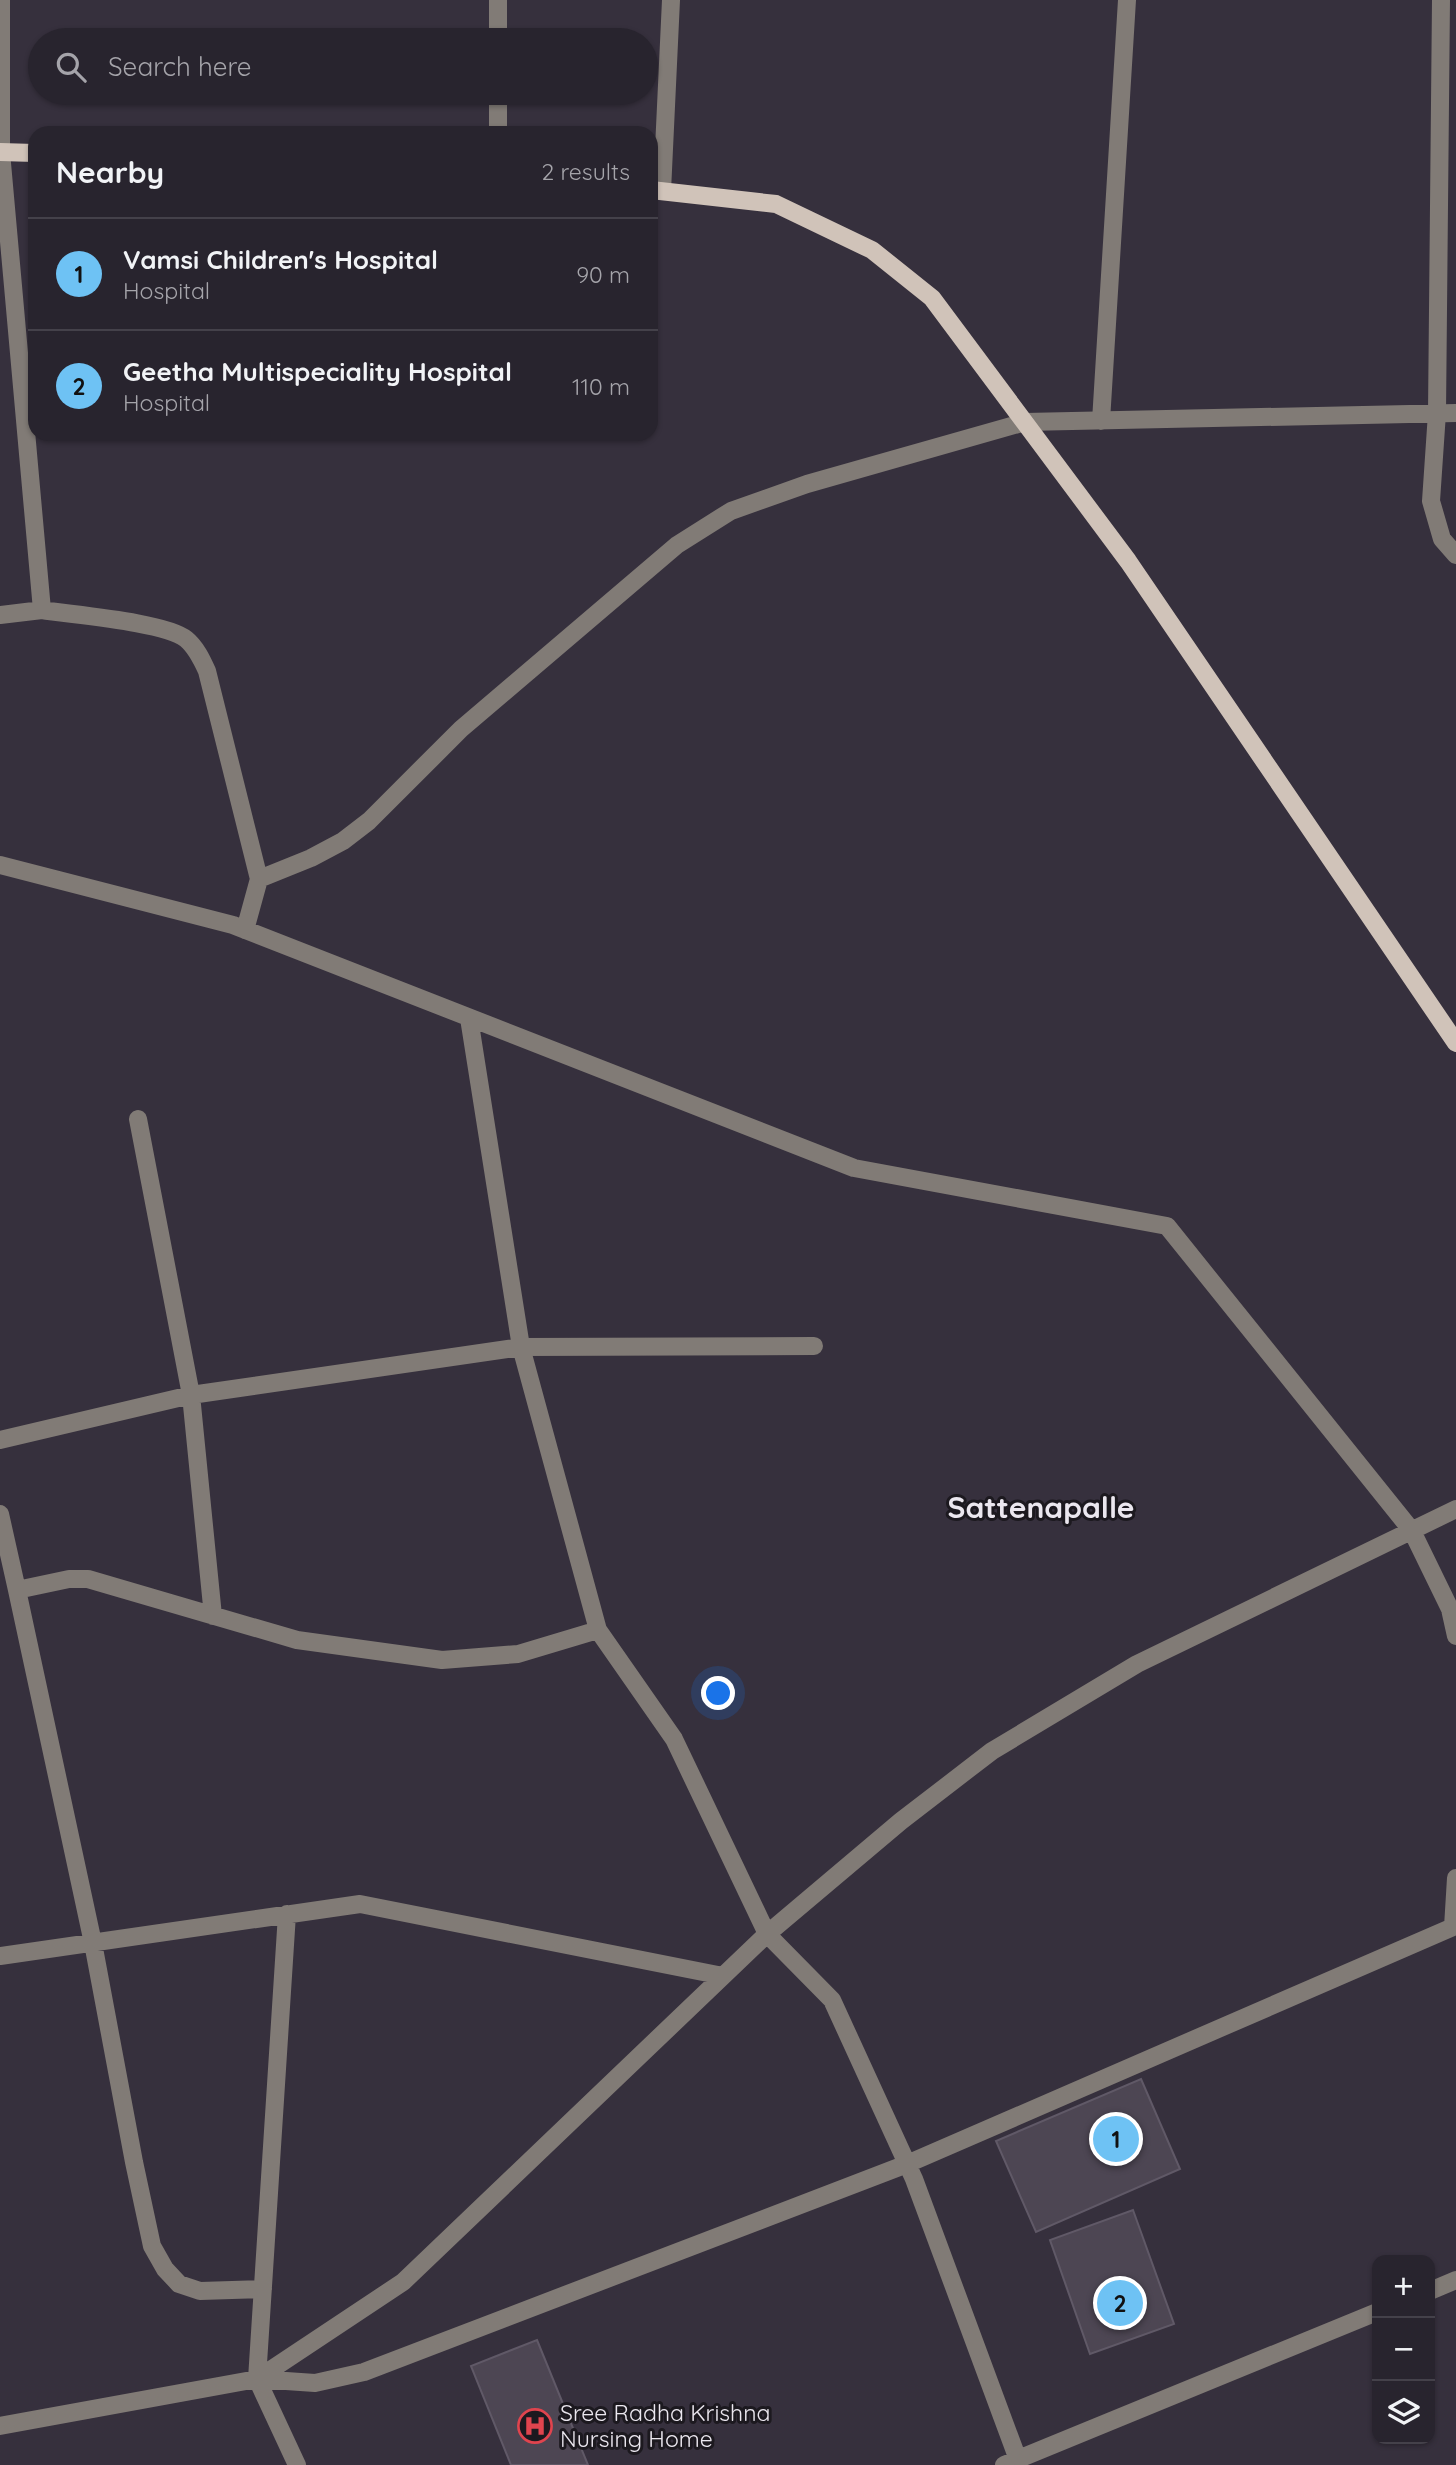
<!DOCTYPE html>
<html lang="en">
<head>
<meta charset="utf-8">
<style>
  body { margin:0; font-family:Quicksand,sans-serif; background:#302c36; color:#f1f3f6 }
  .controls { position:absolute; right:21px; bottom:21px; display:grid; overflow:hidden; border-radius:14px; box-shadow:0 2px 5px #0004 }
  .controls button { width:63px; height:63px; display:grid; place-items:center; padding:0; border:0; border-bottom:2px solid #44414a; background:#28242e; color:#f1f3f6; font:35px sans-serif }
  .you { position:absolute; left:719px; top:1694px; width:24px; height:24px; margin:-18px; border:5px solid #fff; border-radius:50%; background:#1a73e8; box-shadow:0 0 0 10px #1a73e833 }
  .badge { display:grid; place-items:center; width:46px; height:46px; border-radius:50%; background:#6ec2f4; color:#111; font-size:23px; font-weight:700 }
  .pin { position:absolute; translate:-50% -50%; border:4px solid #fff; box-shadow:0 2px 7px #0006 }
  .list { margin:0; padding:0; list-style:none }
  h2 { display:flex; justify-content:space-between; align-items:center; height:91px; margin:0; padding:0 28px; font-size:30px }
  h2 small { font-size:23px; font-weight:400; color:#a5a4aa }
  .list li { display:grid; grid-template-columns:46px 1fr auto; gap:21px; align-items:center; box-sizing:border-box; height:112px; padding:0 28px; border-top:2px solid #44414a }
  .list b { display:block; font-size:26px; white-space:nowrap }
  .list p { margin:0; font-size:23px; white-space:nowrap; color:#a5a4aa }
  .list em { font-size:23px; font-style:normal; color:#a5a4aa }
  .icon { flex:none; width:38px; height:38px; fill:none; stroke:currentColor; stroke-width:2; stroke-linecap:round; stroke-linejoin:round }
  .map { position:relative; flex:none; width:1456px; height:2465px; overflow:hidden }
  .search { position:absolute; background:#28242e; box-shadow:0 2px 5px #0004; left:28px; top:28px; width:630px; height:77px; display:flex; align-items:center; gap:18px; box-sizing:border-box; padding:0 24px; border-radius:38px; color:#a5a4aa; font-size:26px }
  .panel { position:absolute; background:#28242e; box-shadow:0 2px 5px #0004; left:28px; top:126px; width:630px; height:315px; border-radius:21px }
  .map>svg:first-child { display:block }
</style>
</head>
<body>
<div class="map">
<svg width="1456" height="2465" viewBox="0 0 1456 2465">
  <rect width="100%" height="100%" fill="#36303d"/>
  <!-- building -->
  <path fill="#4d4653" stroke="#605967" stroke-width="2" d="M1141,2079L1180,2169L1036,2232L996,2141Z
    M1133,2210L1174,2324L1090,2354L1050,2240Z
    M537,2340L588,2465H511L471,2366Z"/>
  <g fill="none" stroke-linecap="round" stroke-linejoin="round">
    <!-- minor -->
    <path stroke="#817b76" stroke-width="18" d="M498,0V40
      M1441,0L1437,413L1431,501L1442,539L1456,555
      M498,93V133
      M662,191L671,0
      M1101,421L1127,0
      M42,610C73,615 165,622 186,639C196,647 202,660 207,671L259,879
      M0,615L42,610L1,152V0
      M0,865L233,925L854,1168L1167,1226L1412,1531L1450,1609L1456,1636
      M245,930L259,879L311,858L343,841L369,821L461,729L677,545L731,511L807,484L1025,422L1456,413
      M814,1346L521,1347L598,1630L674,1739L767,1934L832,2000L914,2179L1020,2465
      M0,1440L191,1395L138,1119
      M0,1514L17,1590
      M213,1616L191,1395L521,1347L469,1018
      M287,1914L257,2379L297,2465
      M0,1956L360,1904L723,1976
      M263,2289L200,2291L179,2284L165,2269L152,2246L134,2162L93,1943L17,1590L69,1579H88L297,1640L442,1660L518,1654L598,1630
      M1430,2291L1456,2280
      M257,2379L403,2282L767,1934L901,1821L992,1751L1137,1664L1456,1509
      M0,2426L257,2379L315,2383L364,2372L907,2164L1453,1927L1456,1878
      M1004,2465L1377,2312"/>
    <!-- major -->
    <path stroke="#d0c3b9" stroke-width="18" d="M0,152L35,153
      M651,190L776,204L872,250L932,298L1128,561L1456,1043"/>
  </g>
  <!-- icons -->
  <defs>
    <g id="hospital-ring" transform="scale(1.75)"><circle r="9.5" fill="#1c191f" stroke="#e0444e" stroke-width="1.5"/><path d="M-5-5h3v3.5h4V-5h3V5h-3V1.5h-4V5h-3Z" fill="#e0444e"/></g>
  </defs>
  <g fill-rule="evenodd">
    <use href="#hospital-ring" x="535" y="2426"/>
  </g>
  <g text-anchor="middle" stroke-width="6" stroke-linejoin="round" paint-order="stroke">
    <!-- poi labels -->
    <g font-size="23" fill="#ebe7ef" stroke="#1c191f" text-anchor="start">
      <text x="560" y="2421">Sree Radha Krishna<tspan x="560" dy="26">Nursing Home</tspan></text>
    </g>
    <!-- district labels -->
    <g font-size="30" font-weight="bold" fill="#ebe7ef" stroke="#1c191f">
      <text x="1041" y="1518">Sattenapalle</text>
    </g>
  </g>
</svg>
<div class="controls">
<button>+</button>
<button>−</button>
<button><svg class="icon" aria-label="layers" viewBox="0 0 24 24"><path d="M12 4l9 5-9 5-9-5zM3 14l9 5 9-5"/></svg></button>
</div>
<div class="you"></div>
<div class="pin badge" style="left:1116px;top:2139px">1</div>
<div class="pin badge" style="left:1120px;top:2303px">2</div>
<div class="search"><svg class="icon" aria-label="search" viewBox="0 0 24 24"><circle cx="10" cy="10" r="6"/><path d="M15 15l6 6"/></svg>Search here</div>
<section class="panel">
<h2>Nearby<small>2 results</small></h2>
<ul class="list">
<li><span class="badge">1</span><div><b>Vamsi Children's Hospital</b><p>Hospital</p></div><em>90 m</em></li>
<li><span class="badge">2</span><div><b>Geetha Multispeciality Hospital</b><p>Hospital</p></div><em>110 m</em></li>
</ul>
</section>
</div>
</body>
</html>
